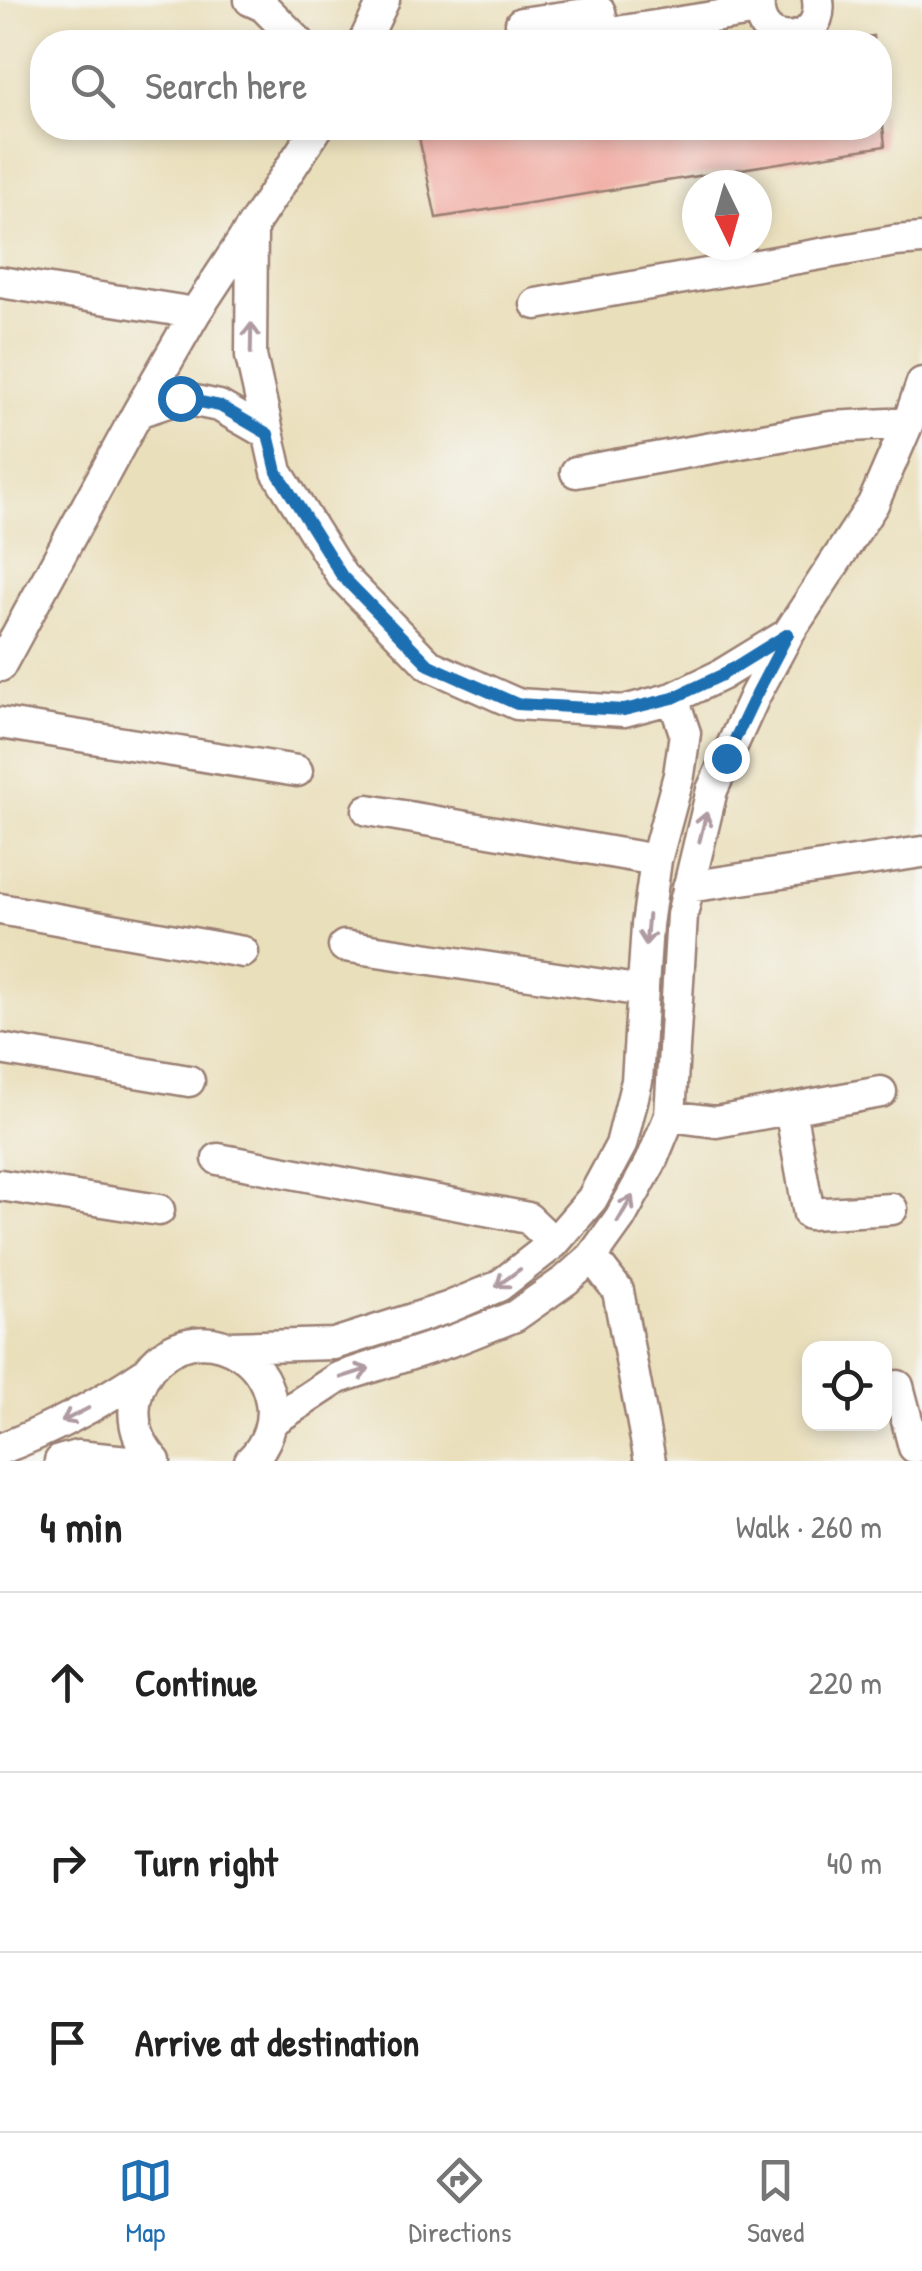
<!DOCTYPE html>
<html lang="en">
<head>
<meta charset="utf-8">
<style>
  body { margin:0; font-family:"Patrick Hand",sans-serif; background:#f2f2f2; color:#222 }
  .controls { position:absolute; right:30px; bottom:30px; display:grid; overflow:hidden; border-radius:20px; box-shadow:0 5px 15px #0003 }
  .controls button { width:90px; height:90px; display:grid; place-items:center; padding:0; border:0; border-bottom:2px solid #e0e0e0; background:#fff; color:#222; font:50px sans-serif }
  .compass { position:absolute; left:682px; top:170px; width:90px; height:90px; border-radius:50%; background:#fff; box-shadow:0 5px 15px #0003; rotate:175deg }
  .stop { position:absolute; width:30px; height:30px; margin:-22px; border:8px solid #1f6fb2; border-radius:50%; background:#fff }
  .stop.end { background:#1f6fb2; border-color:#fff; box-shadow:0 2px 10px #0008 }
  .list { margin:0; padding:0; list-style:none }
  h2 { display:flex; justify-content:space-between; align-items:center; height:130px; margin:0; padding:0 40px; font-size:42px }
  h2 small { font-size:32px; font-weight:400; color:#767676 }
  .list li { display:grid; grid-template-columns:65px 1fr auto; gap:30px; align-items:center; box-sizing:border-box; height:180px; padding:0 40px; border-top:2px solid #e0e0e0 }
  .list b { display:block; font-size:38px; white-space:nowrap }
  .list em { font-size:32px; font-style:normal; color:#767676 }
  .icon { flex:none; width:55px; height:55px; fill:none; stroke:currentColor; stroke-width:2; stroke-linecap:round; stroke-linejoin:round }
  .map { position:relative; flex:none; width:922px; height:1461px; overflow:hidden }
  .search { position:absolute; background:#fff; box-shadow:0 5px 15px #0003; left:30px; right:30px; top:30px; height:110px; display:flex; align-items:center; gap:25px; box-sizing:border-box; padding:0 35px; border-radius:40px; color:#767676; font-size:38px }
  .sheet { height:670px; background:#fff }
  nav { display:flex; justify-content:space-around; align-items:center; box-sizing:border-box; height:140px; border-top:2px solid #e0e0e0; background:#fff; font-size:28px; color:#767676 }
  nav a { display:grid; justify-items:center; gap:5px }
  nav .on { color:#1f6fb2 }
  .map>svg:first-child { display:block }
</style>
</head>
<body>
<div class="map">
<svg width="922" height="1461" viewBox="0 0 922 1461">
  <rect width="100%" height="100%" fill="#f6f6f2"/>
  <filter id="ink" filterUnits="userSpaceOnUse"><feTurbulence type="fractalNoise" baseFrequency=".01" numOctaves="2"/><feDisplacementMap in="SourceGraphic" scale="20" xChannelSelector="R" yChannelSelector="G"/><feConvolveMatrix kernelMatrix="1 2 1 2 8 2 1 2 1" color-interpolation-filters="sRGB"/></filter>
  <filter id="wash" filterUnits="userSpaceOnUse"><feTurbulence type="fractalNoise" baseFrequency=".0048" numOctaves="4" result="noise"/><feDisplacementMap in="SourceGraphic" scale="40" xChannelSelector="R" yChannelSelector="G"/><feGaussianBlur stdDeviation="2.25" result="paint"/><feColorMatrix in="noise" values="0 0 0 0 0 0 0 0 0 0 0 0 0 0 0 0 0 1.4 0 .05"/><feComposite in="paint" operator="in"/></filter>
  <g filter="url(#wash)">
    <rect width="100%" height="100%" fill="#eadfbb"/>
    <g id="blocks">
      <!-- building -->
      <path fill="#f0a298" d="M873,36L874,42H846V40Z
        M880,116H882L885,146L436,218L417,128H880Z"/>
    </g>
  </g>
  <g filter="url(#ink)">
    <use href="#blocks" fill-opacity="0" stroke="#9a7f73" stroke-width="2.5"/>
    <g fill="none" stroke-linecap="round" stroke-linejoin="round">
      <!-- minor casing -->
      <g stroke="#9a7f73" stroke-width="35">
        <path id="minor" d="M250,0L263,6L299,42
          M759,0C753,51 825,49 818,0
          M604,34L758,10
          M364,42L384,0
          M523,42L521,23L600,12L605,42
          M252,228L251,356L277,472L342,576L429,665L517,704L624,711L673,698L721,675L788,634L873,504L908,423L922,383
          M0,282L195,313
          M536,304L895,241L922,239
          M138,412L180,398L219,406L268,434
          M576,472L831,427L908,423
          M0,666L138,412L195,313L317,128
          M0,723L297,771
          M368,810L656,860
          M688,887L922,852
          M0,909L243,952
          M344,946L643,991
          M0,1049L189,1081
          M790,1109L809,1214L892,1209
          M670,1116L716,1122L881,1092
          M218,1159L528,1218L554,1243
          M0,1185L159,1210
          M592,1257L618,1291L650,1461
          M229,1347L334,1344L447,1308L499,1286L554,1243L592,1199L621,1145L637,1081L647,925L656,860L679,775L685,733L673,698
          M898,1386L914,1447L922,1445
          M271,1422L338,1378L457,1339L515,1316L566,1280L592,1257L620,1218L651,1162L670,1116L682,915L712,790L755,695L787,636
          M0,1449C51,1430 99,1404 145,1373
          M60,1461L77,1456L128,1461
          M155,1461C98,1401 170,1310 240,1354C255,1363 266,1379 270,1397C276,1420 267,1445 250,1461"/>
      </g>
      <!-- minor -->
      <use href="#minor" stroke="#fff" stroke-width="30"/>
    </g>
    <!-- one-way arrows -->
    <defs><path id="oneway-shaft" d="M-6 0H5M1.5-3L5.5 0L1.5 3" fill="none" stroke-width="1.6" stroke-linecap="round" stroke-linejoin="round" transform="scale(2.5)"/></defs>
    <g stroke="#ae9aa0">
      <use href="#oneway-shaft" transform="translate(251 338) rotate(-89)"/>
      <use href="#oneway-shaft" transform="translate(703 827) rotate(-76)"/>
      <use href="#oneway-shaft" transform="translate(647 930) rotate(95)"/>
      <use href="#oneway-shaft" transform="translate(625 1209) rotate(-60)"/>
      <use href="#oneway-shaft" transform="translate(508 1278) rotate(144)"/>
      <use href="#oneway-shaft" transform="translate(355 1373) rotate(-18)"/>
      <use href="#oneway-shaft" transform="translate(75 1415) rotate(153)"/>
    </g>
  </g>
  <g fill="none" stroke-linecap="round" stroke-linejoin="round" filter="url(#ink)">
    <!-- route -->
    <path stroke="#1f6fb2" stroke-width="12" d="M180,398L220,406L268,434L277,472L342,576L429,665L517,704L624,710L673,698L722,675L788,634L756,695L726,758"/>
  </g>
</svg>
<div class="controls">
<button><svg class="icon" aria-label="locate" viewBox="0 0 24 24"><circle cx="12" cy="12" r="6"/><path d="M12 2v4M12 18v4M2 12h4M18 12h4"/></svg></button>
</div>
<svg class="compass" viewBox="-18 -18 36 36"><path d="M0-13l5 13h-10z" fill="#e53935"/><path d="M0 13l5-13h-10z" fill="#767676"/></svg>
<div class="stop" style="left:180px;top:398px"></div>
<div class="stop end" style="left:726px;top:758px"></div>
<div class="search"><svg class="icon" aria-label="search" viewBox="0 0 24 24"><circle cx="10" cy="10" r="6"/><path d="M15 15l6 6"/></svg>Search here</div>
</div>
<section class="sheet">
<h2>4 min<small>Walk · 260 m</small></h2>
<ul class="list">
<li><svg class="icon" aria-label="ahead" viewBox="0 0 24 24"><path d="M12 20V5M6 11l6-6 6 6"/></svg><div><b>Continue</b></div><em>220 m</em></li>
<li><svg class="icon" aria-label="right" viewBox="0 0 24 24"><path d="M7 20v-9h11M14 6l5 5-5 5"/></svg><div><b>Turn right</b></div><em>40 m</em></li>
<li><svg class="icon" aria-label="arrive" viewBox="0 0 24 24"><path d="M6 21V4h12l-3 4 3 4H6"/></svg><div><b>Arrive at destination</b></div></li>
</ul>
</section>
<nav>
<a class="on"><svg class="icon" aria-label="map" viewBox="0 0 24 24"><path d="M3 6l6-2 6 2 6-2v14l-6 2-6-2-6 2zM9 4v14M15 6v14"/></svg>Map</a>
<a><svg class="icon" aria-label="directions" viewBox="0 0 24 24"><path d="M12 3l9 9-9 9-9-9zM9 14v-3h6M13 9l2 2-2 2"/></svg>Directions</a>
<a><svg class="icon" aria-label="saved" viewBox="0 0 24 24"><path d="M7 4h10v16l-5-4-5 4z"/></svg>Saved</a>
</nav>
</body>
</html>
